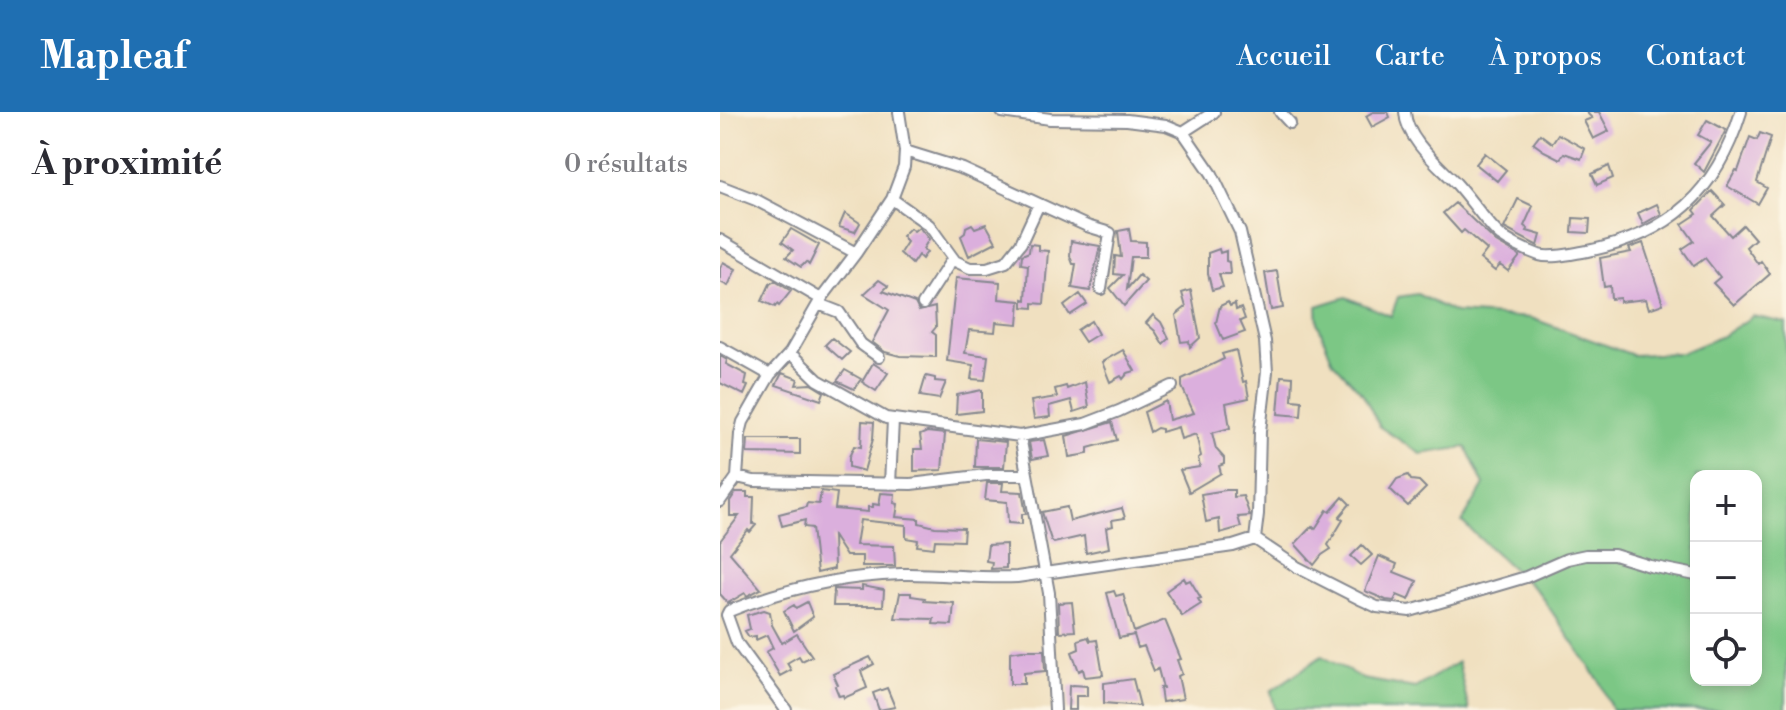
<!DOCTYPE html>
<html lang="fr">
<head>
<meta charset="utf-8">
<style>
  body { margin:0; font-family:"Libre Bodoni",serif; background:#f2f2f3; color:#2b2b33 }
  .controls { position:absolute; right:24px; bottom:24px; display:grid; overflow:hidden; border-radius:16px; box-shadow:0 4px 12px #0003 }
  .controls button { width:72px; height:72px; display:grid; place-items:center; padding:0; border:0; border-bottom:2px solid #e1e1e2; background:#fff; color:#2b2b33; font:40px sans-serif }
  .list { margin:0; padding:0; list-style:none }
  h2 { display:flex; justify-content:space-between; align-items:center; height:104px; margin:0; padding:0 32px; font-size:34px }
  h2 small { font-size:26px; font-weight:400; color:#7c7c81 }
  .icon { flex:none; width:44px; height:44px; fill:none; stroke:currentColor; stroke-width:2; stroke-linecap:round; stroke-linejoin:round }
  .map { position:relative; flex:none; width:1066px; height:598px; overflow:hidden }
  header { display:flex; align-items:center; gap:48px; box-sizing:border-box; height:112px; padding:0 40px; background:#1f6fb2; color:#fff }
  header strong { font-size:38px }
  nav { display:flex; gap:44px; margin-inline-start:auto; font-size:28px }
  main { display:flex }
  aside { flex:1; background:#fff }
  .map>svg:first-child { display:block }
</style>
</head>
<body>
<header>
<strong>Mapleaf</strong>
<nav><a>Accueil</a><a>Carte</a><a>À propos</a><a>Contact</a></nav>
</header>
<main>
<aside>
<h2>À proximité<small>0 résultats</small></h2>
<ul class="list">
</ul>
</aside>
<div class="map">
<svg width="1066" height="598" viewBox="0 0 1066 598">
  <rect width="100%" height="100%" fill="#fcf5e5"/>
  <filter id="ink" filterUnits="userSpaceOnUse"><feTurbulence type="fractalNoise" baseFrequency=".0125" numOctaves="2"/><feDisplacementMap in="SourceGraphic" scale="16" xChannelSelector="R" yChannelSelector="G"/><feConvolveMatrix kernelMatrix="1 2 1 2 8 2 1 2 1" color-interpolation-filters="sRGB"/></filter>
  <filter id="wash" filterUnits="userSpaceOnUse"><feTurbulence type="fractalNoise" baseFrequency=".006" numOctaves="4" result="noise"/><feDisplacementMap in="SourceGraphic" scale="32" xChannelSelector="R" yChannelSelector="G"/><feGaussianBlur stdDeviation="1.8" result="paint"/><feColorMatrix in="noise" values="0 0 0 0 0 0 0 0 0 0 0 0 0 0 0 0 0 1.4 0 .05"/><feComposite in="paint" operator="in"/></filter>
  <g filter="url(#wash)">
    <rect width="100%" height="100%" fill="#f0e0c0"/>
    <!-- green -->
    <path fill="#7bc785" stroke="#4b7b72" stroke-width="2" fill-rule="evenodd" d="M697,182L735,201L811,206L913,243L961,241L1002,224L1033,204L1066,211V598H892L880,570L819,481L742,410L764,373L746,335L701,342L660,315L643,282L613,250L598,212L597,194L626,185L671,204L678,185ZM976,364H1036V568H976Z
      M602,544L643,567L695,576L738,550L749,598H555L551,579Z"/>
    <g id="blocks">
      <!-- building -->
      <path fill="#dbafdd" d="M653,0H668L670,5L652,15L646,4Z
        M866,0H879L889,19L873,27L864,9L872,6Z
        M987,8L1006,18L984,60L974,51L991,30L978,23Z
        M1040,21L1051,25L1037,70L1047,76L1038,92L1007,74L1016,58L1018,59L1030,25L1037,28Z
        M820,22L832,31L838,22L865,37L861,47L844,41L840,47L824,39L813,31Z
        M765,41L786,58L777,69L756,52Z
        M889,54L893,66L877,73L872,62Z
        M992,79L1005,93L993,104L1011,124L1023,113L1035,127L1026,135L1038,152L1041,149L1050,162L1014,193L993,171L1000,165L985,146L974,154L962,137L974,129L962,112L977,102L974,98Z
        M798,87L813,94L804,114L808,117L807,119L821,123L818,134L784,116Z
        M735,91L776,130L800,144L788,159L780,153L775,159L760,147L767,138L744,118L741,121L723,101Z
        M937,92L941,102L923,112L918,101Z
        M125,101L140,111L135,120L119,115Z
        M853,106L870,107L869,121L852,120Z
        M252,112L255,116L266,112L276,130L249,144L241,124L245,121L246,115Z
        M199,115L209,127L203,137L207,140L202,147L198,143L192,152L180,141L187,130L182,124L190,116L194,119Z
        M71,117L99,133L89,153L86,150L81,155L66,145L73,138L62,130Z
        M409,117L411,129L426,130V145H411L407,177L419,163L426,169L404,194L390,176L403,163L394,162L395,144L401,145L398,119Z
        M351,129L380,134L370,179L352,176L356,152H353L350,144Z
        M923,131L943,192L929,197L926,187L900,190V186L891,187L890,174L884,175L880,146L911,140L909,136Z
        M310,132L318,133V138L328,139L324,192L313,191V196L303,195V187L306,188L308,153L301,152L302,143L309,140Z
        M499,137L500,141L506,139V149L509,150L510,162H499L503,175L492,178L488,162V141Z
        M3,150L16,157L8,174L0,170V156Z
        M557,159L563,196L551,198L545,161Z
        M236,166L280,170L279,187L300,189L298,212L276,210L275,220L249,218L245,241L268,244L265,268L251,267L253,253L227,249Z
        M159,168L168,174L163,179L195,191L199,199L215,195L216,215L212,220L216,223V245L180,244L165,240L152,230L169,198L144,182Z
        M55,169L71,179L59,194L57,192L55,195L42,189L50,172Z
        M471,178L480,226L470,235L469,229L461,230L456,203L466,195L462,181Z
        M360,182L367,192L350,203L344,194Z
        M508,190L510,194L515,192L516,198L521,196L525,207L520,209L525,220L503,228L496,211L500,194Z
        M433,203L441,210L449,226L443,232L435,219L426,211Z
        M371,209L378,222L365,230L357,218Z
        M112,226L130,240L122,248L105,233Z
        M403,238L415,259L408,261L403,267L401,264L390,270L382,250Z
        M516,238L523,270L526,269L529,286L506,291L510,316L492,321L496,337L504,346V352L499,354L501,361L469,380L460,358L480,355L478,346L481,344L476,322L461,327L458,315L442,320V317L437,316L430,320L424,300L446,289L449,308L474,301L462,275V267L504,247L502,242Z
        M0,244L7,248L6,252L27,263L25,273L28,274L24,283L0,271Z
        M153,251L168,261L156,279L142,270Z
        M125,258L141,267L134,277L117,269Z
        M62,261L78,267L76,273L91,272L104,280L101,288L56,273Z
        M206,264L215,266V269L226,270L219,287L200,284Z
        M561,264L573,265L572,288L582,289L581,304L558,302Z
        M365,270L369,295L354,300L351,288L329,294L330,305L314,307L311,289L337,285L335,277L346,274L347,277Z
        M262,278V299L236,302L237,283Z
        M142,309L154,310L153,327L144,359L129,355V345L134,334L141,335Z
        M392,310L397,328L368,336V342L349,345L346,324Z
        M207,320L225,322L222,358L194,359V337H202L200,323Z
        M28,327H80V342L27,341Z
        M256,327L286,330L284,355H255Z
        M324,328L328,344L312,347L309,330Z
        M688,363L691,368L699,369L706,376L688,394L670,377L677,367Z
        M267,371H283L282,379L302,380L306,402H302V412L288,411L287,390L265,388Z
        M506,378H514V385L523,384L530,404L518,405L521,415L500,421L499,407L486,410L481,382Z
        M101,379L117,381L115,397L148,400V395H153V392L159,393L161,381L175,382L174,391L178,392L176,405L199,407V411L215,415L244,416L243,429L215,428L214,436L197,434L198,428L186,426V413L140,408L136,433L174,434L175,454H142V444H126L113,424L114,457L97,461L92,416L84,415L85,408L62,414L59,402L86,395L87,391L99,392Z
        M16,380H27V385H34L33,412L36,413L30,420L28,418L10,441L41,477L27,484L25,481L8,491L0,482V429L19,404H10V389Z
        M623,385L630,392L619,405L623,408L608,433L611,437L602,443L594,453L575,432L592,414L595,417L607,398L610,400Z
        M347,395L350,409L402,396L405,406L392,408L393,414L386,416L389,436L366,441L364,424L334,431L331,428L322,400Z
        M286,432V456L271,457L272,450L266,449L268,433Z
        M642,433L652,443L641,453L631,444Z
        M659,444L677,452L674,460L697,469L689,488L677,483L674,489L666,488L645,479Z
        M464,466L466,470L470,468L481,486L478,487L481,492L462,504L446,479Z
        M142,474L164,478L163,494H113L114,477L142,478Z
        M394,479L396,484L403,482L414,520L445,508L461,547L457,548L462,562L458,564L463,587L442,590L440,576H443L438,557L434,559L424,534L418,536L414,523L399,526L387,481Z
        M180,481H191V484L205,486L204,489L234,491L232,513L213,512L214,507L175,506Z
        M87,490L93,505L74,519L64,499L74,493L76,496Z
        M352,490L355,519L339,520L338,491Z
        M44,498L50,500L52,513L62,531L77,522L92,544L82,549L79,544L67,551L71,558L60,564L46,540L53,536L47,523L36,528V524L29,525L25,519L30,517L27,503Z
        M368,525L370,529L377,528L383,563L365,565L363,557L359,559L352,540L359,537L358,528Z
        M302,538H324L325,559L304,561V572H290V540Z
        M150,545L154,552L141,559L147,576L124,586L123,583L119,584L115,574L118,573L113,562Z
        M413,567L420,594L384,591V571Z
        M353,573L367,574V584H356V598H348L349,574Z
        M167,576L175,595L159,598L153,581Z"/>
    </g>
  </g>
  <g filter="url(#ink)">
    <use href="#blocks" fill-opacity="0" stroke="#86888f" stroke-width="2"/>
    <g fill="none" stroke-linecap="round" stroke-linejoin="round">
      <!-- street casing -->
      <g stroke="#86888f" stroke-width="14">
        <path id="street" d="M560,0L570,11
          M685,0C686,26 716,51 733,68C747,82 768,114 781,124C791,131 808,139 819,143C832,147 854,141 868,139C950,122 996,81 1021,0
          M463,20L494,0
          M185,39L243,57L367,114L390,121L381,177
          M0,74L36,88L136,141
          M172,87L209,113L235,149L250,156H267L286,150L301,131L319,92
          M0,128L101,187V193L119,200L141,232L159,245
          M203,192L233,146
          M0,235L50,263
          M70,241L98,268L166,306L300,324L365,312L399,299L452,274
          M300,324L329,481L335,598
          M17,365L34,369L191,372L266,363H307
          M170,372L173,308
          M0,389L17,365L20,322L23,310L39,282L50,263L70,241L101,187L136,141L172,87L184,55L185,39L179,0
          M535,427L577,455L642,488L657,495L690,499L806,465L847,447L866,443H894L930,454L976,463
          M66,598L17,531L7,503L9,499C64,477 121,464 181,462C220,461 258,467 297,465L513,434L535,427L538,402L540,319L547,260L545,229L520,120L492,62L463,20L446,13L407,8L330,7L282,0"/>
      </g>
      <!-- street -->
      <use href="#street" stroke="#fff" stroke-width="10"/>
    </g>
  </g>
</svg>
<div class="controls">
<button>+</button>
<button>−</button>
<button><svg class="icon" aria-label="locate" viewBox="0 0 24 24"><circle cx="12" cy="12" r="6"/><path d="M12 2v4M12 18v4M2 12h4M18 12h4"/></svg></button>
</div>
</div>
</main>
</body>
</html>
